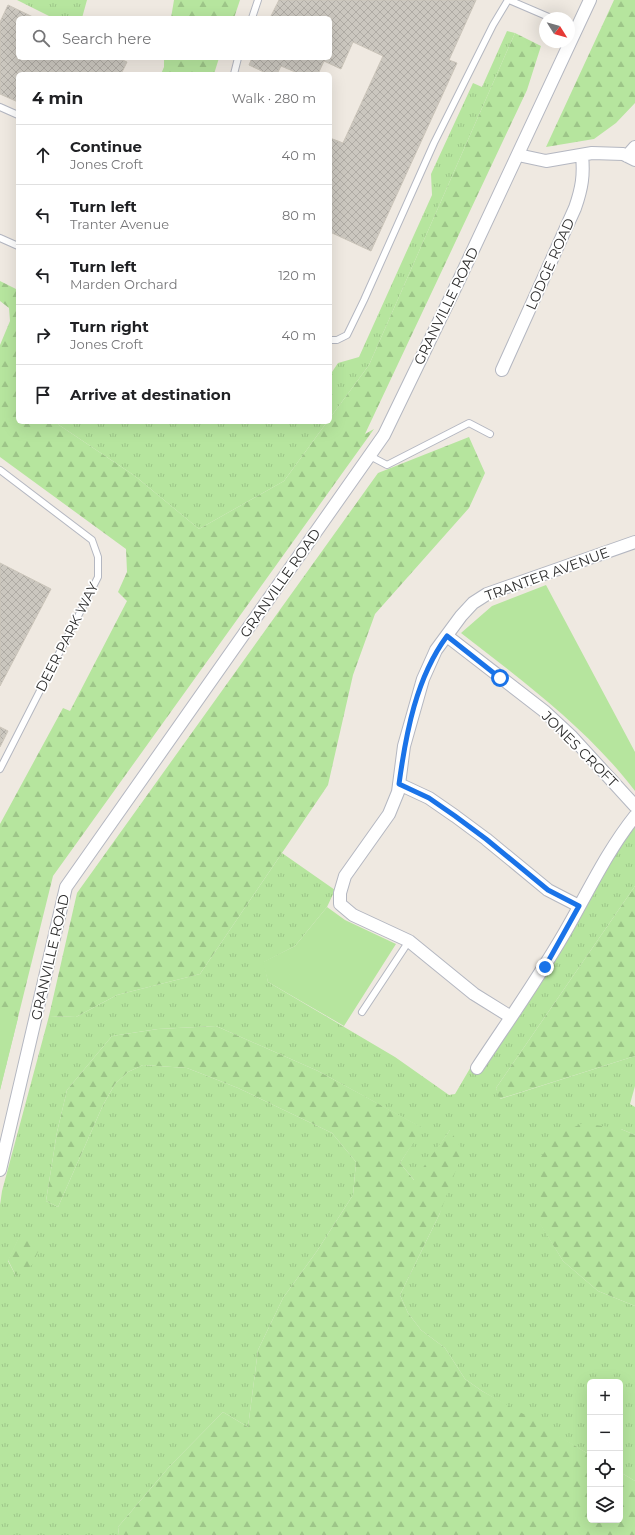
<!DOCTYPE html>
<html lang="en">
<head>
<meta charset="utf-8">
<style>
  body { margin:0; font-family:Montserrat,sans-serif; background:#f6f6f6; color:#202124 }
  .controls { position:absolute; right:12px; bottom:12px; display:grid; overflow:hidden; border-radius:6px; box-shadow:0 4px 16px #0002 }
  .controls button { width:36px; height:36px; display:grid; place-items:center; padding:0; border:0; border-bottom:1px solid #e0e0e0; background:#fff; color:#202124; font:20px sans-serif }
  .compass { position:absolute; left:539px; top:12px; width:36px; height:36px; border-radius:50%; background:#fff; box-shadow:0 4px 16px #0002; rotate:127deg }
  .stop { position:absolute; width:12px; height:12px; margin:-9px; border:3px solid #1a73e8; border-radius:50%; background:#fff }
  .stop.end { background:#1a73e8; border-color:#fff; box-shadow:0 1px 4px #0008 }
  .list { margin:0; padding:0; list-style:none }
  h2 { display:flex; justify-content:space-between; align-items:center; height:52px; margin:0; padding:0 16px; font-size:17px }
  h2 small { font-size:13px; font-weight:400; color:#757577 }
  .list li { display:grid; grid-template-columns:26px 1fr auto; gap:12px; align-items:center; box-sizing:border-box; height:60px; padding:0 16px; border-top:1px solid #e0e0e0 }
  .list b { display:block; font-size:15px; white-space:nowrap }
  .list p { margin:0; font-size:13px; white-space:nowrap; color:#757577 }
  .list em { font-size:13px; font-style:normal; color:#757577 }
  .icon { flex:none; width:22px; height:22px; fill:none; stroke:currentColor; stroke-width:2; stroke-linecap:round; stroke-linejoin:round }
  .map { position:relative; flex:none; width:635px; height:1535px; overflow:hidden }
  .search { position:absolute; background:#fff; box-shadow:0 4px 16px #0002; left:16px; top:16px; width:316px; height:44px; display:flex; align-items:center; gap:10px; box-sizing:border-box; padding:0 14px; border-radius:6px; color:#757577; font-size:15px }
  .panel { position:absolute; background:#fff; box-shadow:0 4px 16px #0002; left:16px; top:72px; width:316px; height:352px; border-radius:6px }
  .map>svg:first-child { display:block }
</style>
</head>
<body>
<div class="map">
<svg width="635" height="1535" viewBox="0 0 635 1535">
  <defs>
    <pattern id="grass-tufts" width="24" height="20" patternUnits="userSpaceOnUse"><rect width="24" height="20" fill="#b6e59e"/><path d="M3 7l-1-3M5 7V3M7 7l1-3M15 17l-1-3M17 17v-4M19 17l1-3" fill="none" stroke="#9dc588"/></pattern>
    <pattern id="forest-firs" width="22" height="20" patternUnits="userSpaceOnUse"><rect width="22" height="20" fill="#b6e59e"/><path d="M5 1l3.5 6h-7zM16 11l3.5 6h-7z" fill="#9dc588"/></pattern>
    <pattern id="building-cross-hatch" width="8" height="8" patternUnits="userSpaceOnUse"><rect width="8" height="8" fill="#cbc7bf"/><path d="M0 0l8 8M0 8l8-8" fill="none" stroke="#afaba4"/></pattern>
  </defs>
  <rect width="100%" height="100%" fill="#efe9e1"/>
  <!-- grass -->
  <path fill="url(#grass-tufts)" fill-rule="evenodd" d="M17,0H87L82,18H53Z
    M507,31L515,33L369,365L330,418V375L338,363L359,357L432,195L431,174L473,83L482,87Z
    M58,422H327L284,481L199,529L135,476L59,425Z
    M635,826V886L496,1088L500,1099L635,1056V1086L630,1104L635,1107V1135L621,1129L540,1223L563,1261L598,1291L635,1306V1481L620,1472V1382H590V1455L482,1391L465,1379L445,1348L421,1330L408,1313L400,1295L440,1213L450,1130L415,1181L400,1163L422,1128L318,1071L216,1026L158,1029L112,1036L67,1090L57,1132L46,1201L58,1207L103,1105L115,1084L128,1072L143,1065L187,1068L238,1088L332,1133L356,1162L353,1195L317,1251L283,1298L258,1350L248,1427L223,1412L169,1467L118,1527L119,1535H0V1205L2,1191L49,1016L76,1017L117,995L200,974L282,853L335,890L327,907L295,946L264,962L268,982L395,1057L449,1095L455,1094L472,1065L482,1072L548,973L583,911L616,849ZM19,1238L16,1276L8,1261Z"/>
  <!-- forest -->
  <path fill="url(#forest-firs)" d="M174,0H240L234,18H171Z
    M614,0H635V103L616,123L594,139L546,147Z
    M515,33L541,46L527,90L365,434L374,429L53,876L0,1090V824L63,708L70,711L127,601L118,592L127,572L126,549L0,457V345L10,321L9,308L0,301V281L18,290V422H58L59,425L135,476L199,529L284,481L327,422H330V418L369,365Z
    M164,58H219L214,74H161L164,67Z
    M469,437L485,473L469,508L375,614L353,675L328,785L200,974L117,995L76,1017L49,1016L77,893L378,473Z
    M635,886V1056L499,1099L496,1088Z
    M216,1026L318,1071L423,1128L400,1163L414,1180L450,1130L463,1151L440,1213L400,1295L408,1313L421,1330L445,1348L465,1379L482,1391L527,1416L590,1455V1520H620V1472L635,1481V1535H119L118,1527L169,1467L223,1412L248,1427L258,1350L283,1298L317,1251L353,1195L356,1162L332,1133L238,1088L187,1068L143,1065L128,1072L115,1084L103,1105L58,1207L46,1201L57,1132L67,1090L112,1036L158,1029Z
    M583,1123L621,1129L635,1135V1306L598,1291L563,1261L540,1224L541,1157L557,1135Z
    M19,1237L42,1243L32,1265L16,1276L8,1260Z"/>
  <!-- park -->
  <path fill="#b6e59e" d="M546,585L635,752V791C587,728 523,681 461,633L492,606Z
    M327,907L345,920L396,944L344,1026L268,982L263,962L295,946Z
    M0,1007L18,1018L0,1090Z"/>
  <!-- building -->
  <path fill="url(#building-cross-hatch)" stroke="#cbc5ba" d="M279,0H476L449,60L457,63L371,251L330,232V138L343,143L383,56L353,42L341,69L324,61L318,74H300L281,66L277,74H268L249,65L252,58H330V18H270Z
    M8,5L35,18H18V58H118L127,62L121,74H18V102L0,94V22Z
    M0,563L51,589L0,686Z
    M0,727L8,731L0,747Z"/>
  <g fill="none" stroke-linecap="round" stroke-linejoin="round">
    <!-- service casing -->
    <g stroke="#b4b7c1" stroke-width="8">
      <path id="service" d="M509,0L551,18
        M252,18L258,0
        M234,74L238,58
        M0,107L18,115
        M0,238L18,246
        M330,340H337L347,335L364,300L434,143L493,25L508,0
        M370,456L387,465L469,423L490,434
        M0,470L92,540L98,557V577L0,769
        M362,1012L409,941"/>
    </g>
    <!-- minor casing -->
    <g stroke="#b4b7c1" stroke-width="14">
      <path id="minor" d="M518,155L546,161L592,153L623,154L635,160
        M627,156L635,147
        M502,370L575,208C582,188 584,175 582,155
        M447,636L544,711L572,737L635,806
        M399,784L429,798L455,816L486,839L548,890L579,906
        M511,1017L474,994L409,941L353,915L340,904V893L345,876L389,814L398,792L404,746L423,679L436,650L461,616L473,603L487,594L635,542
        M477,1068C508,1021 541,975 569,925C590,888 608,850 635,816
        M0,1170L66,887L384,435L459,280L590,0"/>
    </g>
    <!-- service -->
    <use href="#service" stroke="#fff" stroke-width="6"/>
    <!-- minor -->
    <use href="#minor" stroke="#fff" stroke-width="12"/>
  </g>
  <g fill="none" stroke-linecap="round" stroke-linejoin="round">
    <!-- route -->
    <path stroke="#1a73e8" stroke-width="5" d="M500,678L447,636C416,678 406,733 399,784L429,798L455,816L486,839L548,890L579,906L545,967"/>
  </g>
  <g text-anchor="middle" stroke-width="3.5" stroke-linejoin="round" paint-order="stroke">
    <!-- street labels -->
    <g font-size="14" fill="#2e2e2e" stroke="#fff">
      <text transform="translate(550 264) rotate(-66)" y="5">LODGE ROAD</text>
      <text transform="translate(446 306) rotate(-64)" y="5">GRANVILLE ROAD</text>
      <text transform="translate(547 574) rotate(-20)" y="5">TRANTER AVENUE</text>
      <text transform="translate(280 583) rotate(-55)" y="5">GRANVILLE ROAD</text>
      <text transform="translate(67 637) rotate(-63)" y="5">DEER PARK WAY</text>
      <text transform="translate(580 749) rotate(45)" y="5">JONES CROFT</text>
      <text transform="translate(50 957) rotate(-77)" y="5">GRANVILLE ROAD</text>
    </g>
  </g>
</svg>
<div class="controls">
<button>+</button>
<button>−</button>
<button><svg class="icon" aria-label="locate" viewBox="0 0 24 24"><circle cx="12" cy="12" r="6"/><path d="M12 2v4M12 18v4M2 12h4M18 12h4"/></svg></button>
<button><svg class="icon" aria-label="layers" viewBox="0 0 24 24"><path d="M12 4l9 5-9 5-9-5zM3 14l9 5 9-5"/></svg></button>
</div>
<svg class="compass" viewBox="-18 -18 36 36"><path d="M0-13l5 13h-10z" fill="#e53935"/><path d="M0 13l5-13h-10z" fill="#757577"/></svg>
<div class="stop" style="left:500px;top:678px"></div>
<div class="stop end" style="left:545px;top:967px"></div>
<div class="search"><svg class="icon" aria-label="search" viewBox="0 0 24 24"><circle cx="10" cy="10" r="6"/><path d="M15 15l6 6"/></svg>Search here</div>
<section class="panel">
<h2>4 min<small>Walk · 280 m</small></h2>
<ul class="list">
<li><svg class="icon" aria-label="ahead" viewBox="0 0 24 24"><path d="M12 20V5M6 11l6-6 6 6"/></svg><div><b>Continue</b><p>Jones Croft</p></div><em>40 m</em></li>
<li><svg class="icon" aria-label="left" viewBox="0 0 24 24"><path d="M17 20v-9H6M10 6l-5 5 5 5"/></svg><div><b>Turn left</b><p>Tranter Avenue</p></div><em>80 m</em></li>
<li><svg class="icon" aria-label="left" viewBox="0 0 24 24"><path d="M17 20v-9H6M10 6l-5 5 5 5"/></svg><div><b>Turn left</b><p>Marden Orchard</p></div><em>120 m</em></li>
<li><svg class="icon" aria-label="right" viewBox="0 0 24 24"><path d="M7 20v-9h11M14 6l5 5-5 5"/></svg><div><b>Turn right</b><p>Jones Croft</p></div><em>40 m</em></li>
<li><svg class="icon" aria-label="arrive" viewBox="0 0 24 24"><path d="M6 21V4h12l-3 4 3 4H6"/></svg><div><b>Arrive at destination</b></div></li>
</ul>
</section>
</div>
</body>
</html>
